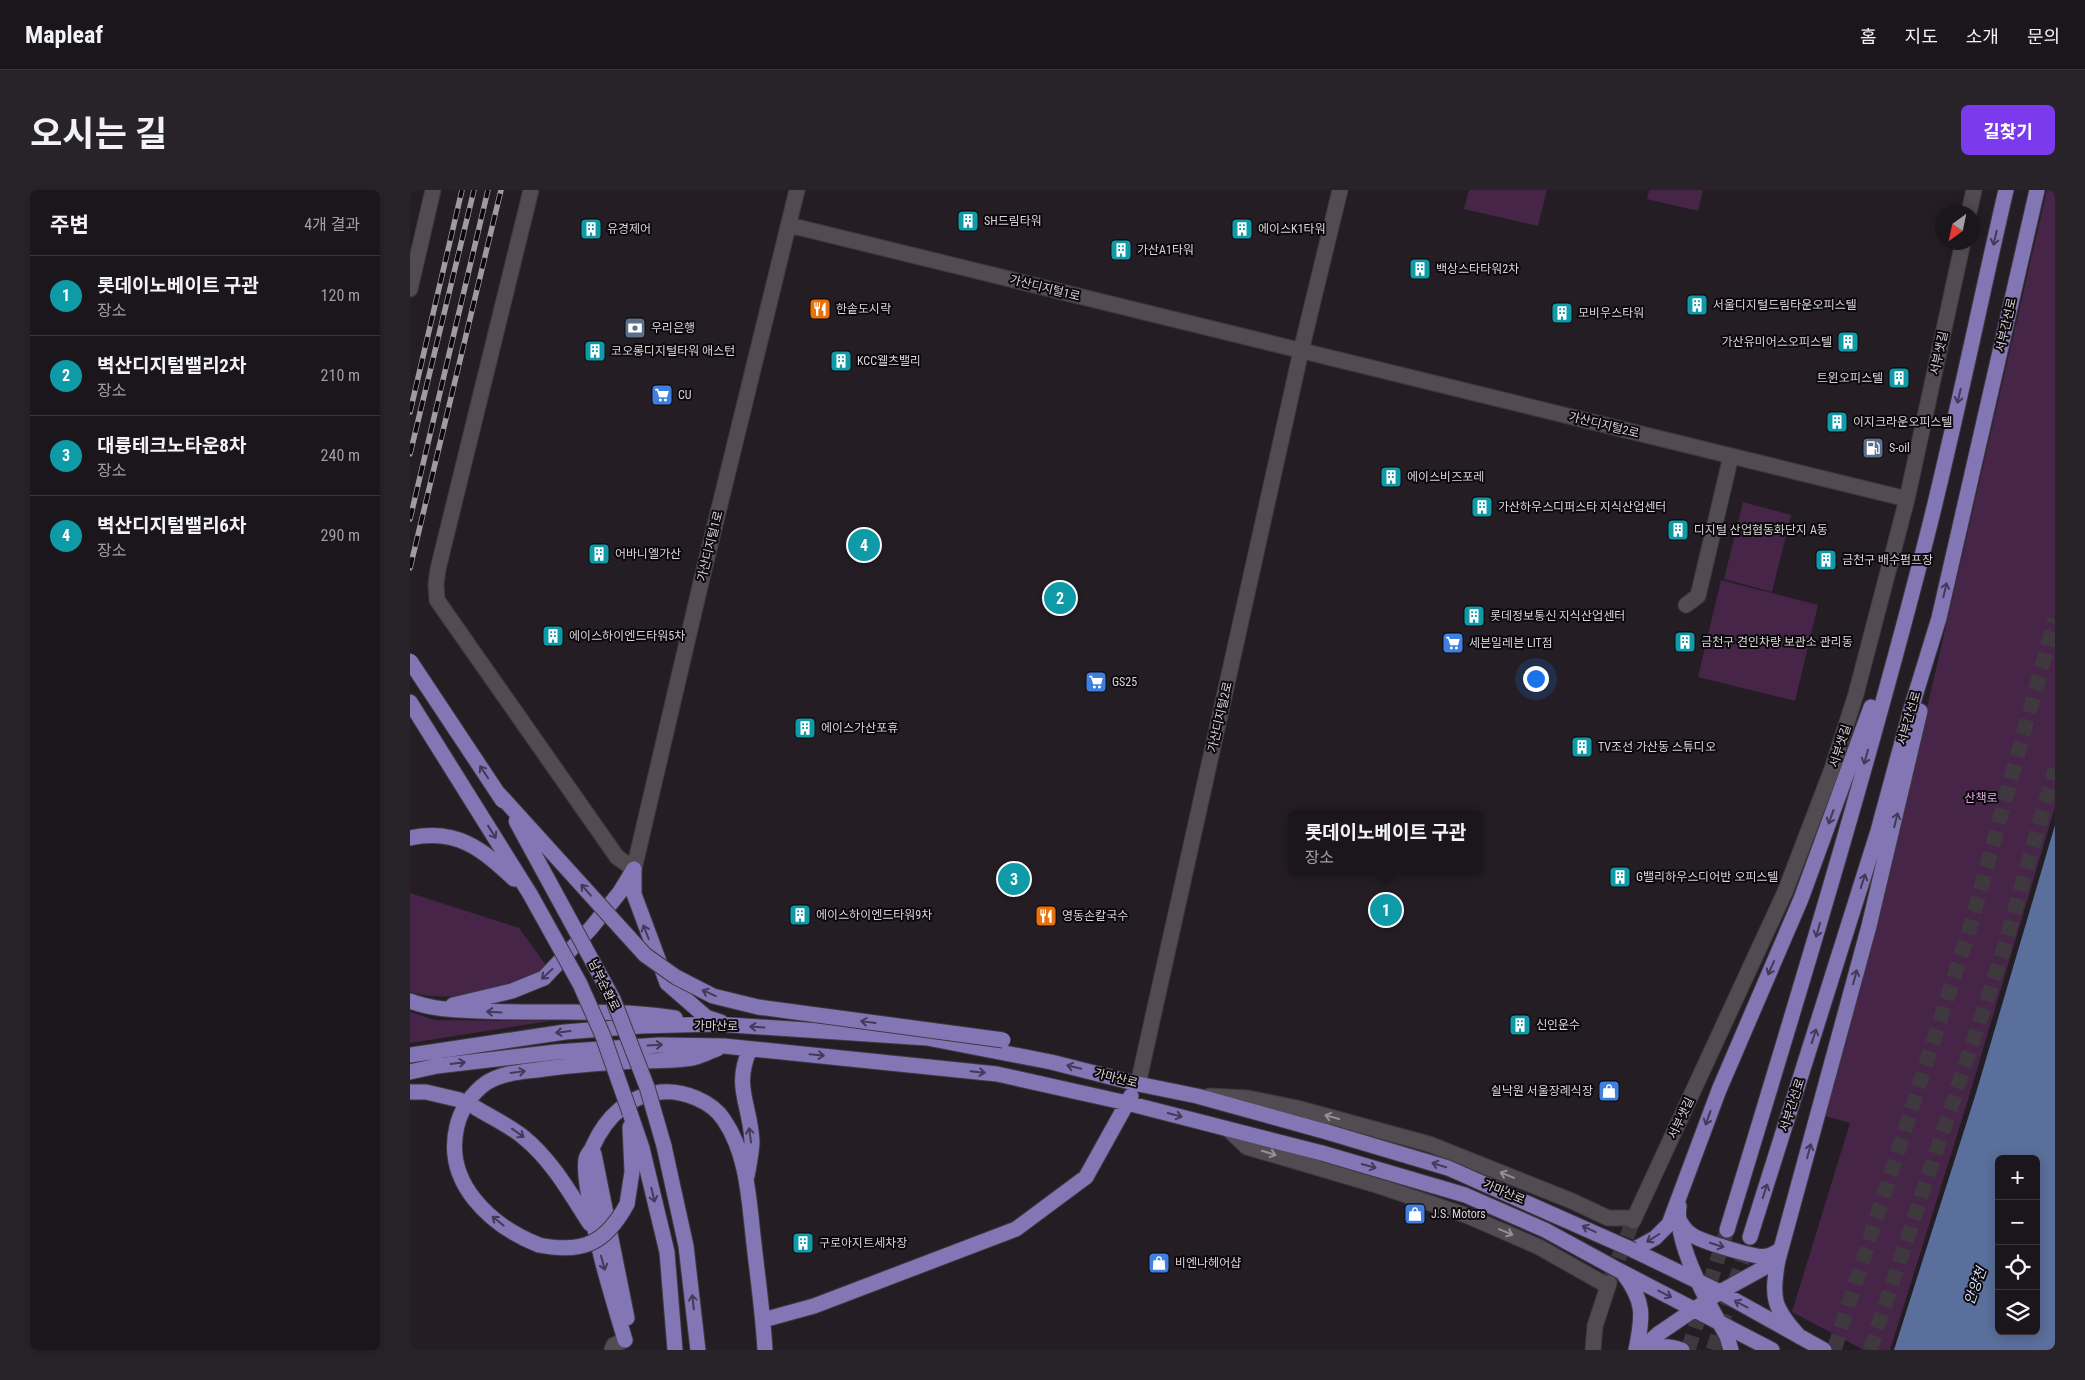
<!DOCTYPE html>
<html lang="ko">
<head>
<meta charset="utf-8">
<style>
  body { margin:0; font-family:"Roboto Condensed","Noto Sans KR",sans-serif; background:#282328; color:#f1f3f6 }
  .controls { position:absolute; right:15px; bottom:15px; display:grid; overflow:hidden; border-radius:8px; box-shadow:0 2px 12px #0003 }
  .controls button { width:45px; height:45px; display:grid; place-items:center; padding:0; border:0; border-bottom:1px solid #39353a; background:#1b161b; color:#f1f3f6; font:25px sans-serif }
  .compass { position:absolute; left:1525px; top:15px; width:45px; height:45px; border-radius:50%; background:#1b161b; box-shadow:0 2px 12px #0003; rotate:213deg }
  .you { position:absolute; left:1125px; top:488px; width:18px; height:18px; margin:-12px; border:4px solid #fff; border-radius:50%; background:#1a73e8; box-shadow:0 0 0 8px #1a73e833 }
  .badge { display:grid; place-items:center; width:32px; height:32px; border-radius:50%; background:#7c3aed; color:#fff; font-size:16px; font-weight:700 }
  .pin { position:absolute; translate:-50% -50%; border:2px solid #fff; box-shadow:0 1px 5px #0006 }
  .popup { position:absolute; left:878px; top:620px; width:195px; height:65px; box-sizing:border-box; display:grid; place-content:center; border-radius:8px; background:#1b161b; filter:drop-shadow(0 1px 4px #0005); font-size:16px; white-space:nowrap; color:#a09fa3 }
  .popup b { font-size:19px; color:#f1f3f6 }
  .popup::after { content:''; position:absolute; left:50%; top:100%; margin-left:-10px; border:10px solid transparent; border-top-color:#1b161b }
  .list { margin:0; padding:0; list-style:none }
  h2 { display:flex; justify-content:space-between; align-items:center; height:65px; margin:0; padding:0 20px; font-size:21px }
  h2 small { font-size:16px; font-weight:400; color:#a09fa3 }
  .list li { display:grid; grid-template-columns:32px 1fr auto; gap:15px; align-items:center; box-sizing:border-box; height:80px; padding:0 20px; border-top:1px solid #39353a }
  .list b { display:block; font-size:19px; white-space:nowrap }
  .list p { margin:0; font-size:16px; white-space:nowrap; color:#a09fa3 }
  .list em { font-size:16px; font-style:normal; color:#a09fa3 }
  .icon { flex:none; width:28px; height:28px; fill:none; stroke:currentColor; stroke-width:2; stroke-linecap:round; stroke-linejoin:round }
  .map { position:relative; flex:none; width:1645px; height:1160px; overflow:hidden; border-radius:8px }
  header { display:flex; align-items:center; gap:30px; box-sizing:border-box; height:70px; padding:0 25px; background:#1b161b; border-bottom:1px solid #39353a }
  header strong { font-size:24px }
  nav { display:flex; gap:28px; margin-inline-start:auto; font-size:18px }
  .intro { display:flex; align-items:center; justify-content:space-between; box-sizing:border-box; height:120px; padding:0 30px }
  h1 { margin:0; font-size:35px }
  .button { padding:12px 22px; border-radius:8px; background:#7c3aed; color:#fff; font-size:18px; font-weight:700 }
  main { display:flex; gap:30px; padding:0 30px }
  aside { flex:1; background:#1b161b; border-radius:8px; box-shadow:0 2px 12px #0003 }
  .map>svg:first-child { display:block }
</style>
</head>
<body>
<header>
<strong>Mapleaf</strong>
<nav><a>홈</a><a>지도</a><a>소개</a><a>문의</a></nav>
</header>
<div class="intro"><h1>오시는 길</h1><a class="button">길찾기</a></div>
<main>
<aside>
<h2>주변<small>4개 결과</small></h2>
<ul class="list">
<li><span class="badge" style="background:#0f9aa8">1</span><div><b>롯데이노베이트 구관</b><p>장소</p></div><em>120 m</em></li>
<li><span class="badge" style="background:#0f9aa8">2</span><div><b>벽산디지털밸리2차</b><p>장소</p></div><em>210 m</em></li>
<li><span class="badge" style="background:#0f9aa8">3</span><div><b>대륭테크노타운8차</b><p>장소</p></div><em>240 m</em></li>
<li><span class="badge" style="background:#0f9aa8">4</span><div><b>벽산디지털밸리6차</b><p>장소</p></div><em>290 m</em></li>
</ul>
</aside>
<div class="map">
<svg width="1645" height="1160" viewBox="0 0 1645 1160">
  <rect width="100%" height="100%" fill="#241e24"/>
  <!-- green -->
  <path fill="#462548" d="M1059,0H1137L1128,36L1054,19Z
    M1239,0H1293L1288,21L1237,9Z
    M1637,0H1645V617L1557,913L1480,1160H1454L1382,1122L1440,933L1415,926L1482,669Z
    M1333,312L1381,325L1362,402L1314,389Z
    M1311,390L1408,415L1385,511L1288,487Z
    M0,703L109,738L138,778C108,801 36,814 0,802Z
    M0,822L25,830L140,831L0,853Z"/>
  <!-- water -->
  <path fill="#5a6f9b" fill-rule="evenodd" d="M1645,635V1160H1484L1566,903ZM1589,969H1626V1141H1589Z"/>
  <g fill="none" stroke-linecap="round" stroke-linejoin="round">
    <!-- minor-tunnel -->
    <path stroke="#3f393f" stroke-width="15" stroke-dasharray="15 8" stroke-linecap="butt" d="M1200,1090L1223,1031"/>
    <!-- major-tunnel -->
    <path stroke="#3f393f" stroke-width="15" stroke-dasharray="15 8" stroke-linecap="butt" d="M1278,1160L1317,1040
      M1303,1160L1340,1047"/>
    <!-- highway-tunnel -->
    <path stroke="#3f393f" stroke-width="15" stroke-dasharray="15 8" stroke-linecap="butt" d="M1424,1160L1561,734L1645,429
      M1460,1160L1593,761L1645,579"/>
    <!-- minor casing -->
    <g stroke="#3e393e" stroke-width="17">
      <path id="minor" d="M121,0L28,379L26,394L27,410L207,667L224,679L292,388L387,0
        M1559,22L1564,0
        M379,35L1497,309
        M0,99L23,0
        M1276,415L1288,406L1321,266
        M728,894L891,161L930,0
        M799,906L838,908L887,918L1019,954L1162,1011L1198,1028H1224
        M818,939L837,957L963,994L1058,1026L1129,1057L1198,1096
        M1223,1031L1375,702L1422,579L1446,504L1497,309L1553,52
        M202,1160L204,1155L215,1150
        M1183,1160L1185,1136L1199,1093"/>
    </g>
    <!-- major casing -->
    <g stroke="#3e393e" stroke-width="17">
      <path id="major" d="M0,512L120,704
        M0,648C47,638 72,659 104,689
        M224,679V704L257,793L296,827L311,832
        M0,811C23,820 47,820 71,821C136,824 201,818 265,828
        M43,815L102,801L134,788L181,738L210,702L224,679
        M0,865L155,842L231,836L306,834L517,848L641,872L728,894L787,906L917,942
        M0,882L27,876L146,862L249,855L314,856L587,884L717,913L912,963
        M0,902H16L50,910
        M66,918C81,927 98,935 112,946C142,970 160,1003 180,1034
        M220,923L232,958L257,1062L265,1160
        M254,956L276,1056L288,1160
        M184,964L217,1128
        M337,986C339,975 342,962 342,951C340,913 323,897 340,859
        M217,1014L222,982L220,937
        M1269,1016C1264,1052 1298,1114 1317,1146L1321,1160
        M1269,1030C1273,1036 1275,1041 1282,1045C1291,1051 1347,1069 1357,1066C1362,1065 1367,1062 1371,1059
        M1317,1040C1388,807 1459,574 1519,338C1547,226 1570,112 1596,0
        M1340,1047L1468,641L1501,519L1529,428L1627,0
        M129,1055C81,1036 33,993 47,936C51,919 62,903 76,893C92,883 110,882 127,880C160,875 193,873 226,871C245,870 268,872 286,867C293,865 301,861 307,859
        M1223,1060L1245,1048L1259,1034L1309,900L1391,709L1461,517
        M1223,1060L1310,1102L1414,1160
        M1212,1082L1362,1160
        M1213,1083C1235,1112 1233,1125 1226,1160
        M353,1130L404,1116L606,1039L676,987L721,906
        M1390,1147C1363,1118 1361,1108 1368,1070L1459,736L1510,521
        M215,1150C201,1103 186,1055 179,1007C177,995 174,981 176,969C177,964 182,960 183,956C196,927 218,906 251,902C273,900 302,911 314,930C338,965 339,1013 344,1054C348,1090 353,1124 355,1160
        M1230,1160L1248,1144L1310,1102L1368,1070
        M1237,1160C1248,1154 1260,1156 1272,1160"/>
    </g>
    <!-- minor -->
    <use href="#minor" stroke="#524b52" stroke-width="15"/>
    <!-- major -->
    <use href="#major" stroke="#8376b4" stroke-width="15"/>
    <!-- rail casing -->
    <g stroke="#a09ba0" stroke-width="5.5">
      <path id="rail" d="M0,222L52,0
        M0,264L64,0
        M0,329L78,0
        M0,378L91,0"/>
    </g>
    <!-- rail -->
    <use href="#rail" stroke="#0c090c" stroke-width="4" stroke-dasharray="11" stroke-linecap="butt"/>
    <!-- major-bridge casing -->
    <g stroke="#3e393e" stroke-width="17" stroke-linecap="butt">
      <path id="major-bridge" d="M0,471L93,611
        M89,604L235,765L266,787L303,806L348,817L593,850
        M106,631L203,809L237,897L254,956
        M120,704L170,794L193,846L220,923
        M917,942L1038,978L1223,1060
        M912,963L1055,1005L1135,1040L1212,1082
        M129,1055C173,1064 196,1053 217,1014"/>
    </g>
    <!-- major-bridge -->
    <use href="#major-bridge" stroke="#8376b4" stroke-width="15"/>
  </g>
  <!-- one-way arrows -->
  <defs><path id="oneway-shaft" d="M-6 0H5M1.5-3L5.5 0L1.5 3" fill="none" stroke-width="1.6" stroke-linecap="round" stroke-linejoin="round" transform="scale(1.25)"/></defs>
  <g stroke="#423a58">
    <use href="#oneway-shaft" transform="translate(1585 48) rotate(103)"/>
    <use href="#oneway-shaft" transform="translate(1549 206) rotate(103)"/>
    <use href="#oneway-shaft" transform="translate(1535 400) rotate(-77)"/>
    <use href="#oneway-shaft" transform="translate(1456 567) rotate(106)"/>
    <use href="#oneway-shaft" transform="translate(74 582) rotate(-124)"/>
    <use href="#oneway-shaft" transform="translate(1421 627) rotate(110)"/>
    <use href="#oneway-shaft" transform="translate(1486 630) rotate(-76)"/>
    <use href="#oneway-shaft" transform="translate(82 642) rotate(58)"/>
    <use href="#oneway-shaft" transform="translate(1453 691) rotate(-72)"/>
    <use href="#oneway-shaft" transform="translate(176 700) rotate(-131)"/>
    <use href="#oneway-shaft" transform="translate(1408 740) rotate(106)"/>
    <use href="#oneway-shaft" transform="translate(236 742) rotate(-111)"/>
    <use href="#oneway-shaft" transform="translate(1361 778) rotate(114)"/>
    <use href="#oneway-shaft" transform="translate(137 784) rotate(137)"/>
    <use href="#oneway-shaft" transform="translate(1445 787) rotate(-75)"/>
    <use href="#oneway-shaft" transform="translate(299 803) rotate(-156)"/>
    <use href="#oneway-shaft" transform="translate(84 822) rotate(-177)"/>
    <use href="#oneway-shaft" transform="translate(458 832) rotate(-172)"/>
    <use href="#oneway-shaft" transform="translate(347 837) rotate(-176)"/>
    <use href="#oneway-shaft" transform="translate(153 842) rotate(173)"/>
    <use href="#oneway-shaft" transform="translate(1404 846) rotate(-72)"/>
    <use href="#oneway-shaft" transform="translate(245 855) rotate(-3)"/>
    <use href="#oneway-shaft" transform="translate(407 865) rotate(5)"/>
    <use href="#oneway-shaft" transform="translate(48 873) rotate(-7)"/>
    <use href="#oneway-shaft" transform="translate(664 877) rotate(-166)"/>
    <use href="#oneway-shaft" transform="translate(108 882) rotate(-8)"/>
    <use href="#oneway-shaft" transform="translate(568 882) rotate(6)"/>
    <use href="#oneway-shaft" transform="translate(765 925) rotate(15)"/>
    <use href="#oneway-shaft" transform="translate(1298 928) rotate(110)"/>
    <use href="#oneway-shaft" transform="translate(108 943) rotate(36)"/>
    <use href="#oneway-shaft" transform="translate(340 945) rotate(-98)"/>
    <use href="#oneway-shaft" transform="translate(1399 961) rotate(-75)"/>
    <use href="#oneway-shaft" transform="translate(1029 975) rotate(-163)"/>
    <use href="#oneway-shaft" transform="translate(959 976) rotate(16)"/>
    <use href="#oneway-shaft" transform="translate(1355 1001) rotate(-72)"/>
    <use href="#oneway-shaft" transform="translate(243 1005) rotate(77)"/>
    <use href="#oneway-shaft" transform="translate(88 1031) rotate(-141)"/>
    <use href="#oneway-shaft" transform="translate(1179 1039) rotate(-155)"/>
    <use href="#oneway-shaft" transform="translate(1243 1048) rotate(148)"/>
    <use href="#oneway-shaft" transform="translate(1307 1055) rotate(18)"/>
    <use href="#oneway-shaft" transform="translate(193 1073) rotate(74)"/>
    <use href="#oneway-shaft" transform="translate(1255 1104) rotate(27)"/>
    <use href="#oneway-shaft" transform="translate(283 1112) rotate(-97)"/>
    <use href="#oneway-shaft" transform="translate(1331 1114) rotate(-152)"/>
  </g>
  <g stroke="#969096">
    <use href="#oneway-shaft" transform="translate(922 927) rotate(-165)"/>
    <use href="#oneway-shaft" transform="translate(859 963) rotate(17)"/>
    <use href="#oneway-shaft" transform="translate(1097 985) rotate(-158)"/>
    <use href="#oneway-shaft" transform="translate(1096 1042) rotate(23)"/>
  </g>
  <!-- icons -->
  <defs>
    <g id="building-square" transform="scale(1.125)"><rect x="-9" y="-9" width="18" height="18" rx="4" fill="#0f9aa8" stroke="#0c090c"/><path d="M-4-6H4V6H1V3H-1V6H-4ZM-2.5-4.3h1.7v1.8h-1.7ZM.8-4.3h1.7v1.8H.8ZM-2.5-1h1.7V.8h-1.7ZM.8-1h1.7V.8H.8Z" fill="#fff"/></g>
    <g id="restaurant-square" transform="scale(1.125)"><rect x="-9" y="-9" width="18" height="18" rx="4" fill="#e8710a" stroke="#0c090c"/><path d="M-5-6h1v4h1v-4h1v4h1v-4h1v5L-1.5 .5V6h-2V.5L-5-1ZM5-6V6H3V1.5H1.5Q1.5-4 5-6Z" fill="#fff"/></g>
    <g id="bank-square" transform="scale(1.125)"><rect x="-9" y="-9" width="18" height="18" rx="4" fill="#5c6f8a" stroke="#0c090c"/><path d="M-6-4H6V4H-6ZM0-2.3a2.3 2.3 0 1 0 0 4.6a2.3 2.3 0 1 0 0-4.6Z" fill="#fff"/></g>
    <g id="supermarket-square" transform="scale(1.125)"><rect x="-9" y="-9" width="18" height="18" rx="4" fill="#3f7fe0" stroke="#0c090c"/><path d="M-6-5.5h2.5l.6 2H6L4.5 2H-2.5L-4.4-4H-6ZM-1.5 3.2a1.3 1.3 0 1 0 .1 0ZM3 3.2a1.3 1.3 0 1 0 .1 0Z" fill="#fff"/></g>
    <g id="fuel-square" transform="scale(1.125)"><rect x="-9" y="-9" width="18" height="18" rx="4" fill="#5c6f8a" stroke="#0c090c"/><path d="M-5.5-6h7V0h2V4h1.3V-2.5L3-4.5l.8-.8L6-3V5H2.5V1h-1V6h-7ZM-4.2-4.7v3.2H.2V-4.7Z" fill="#fff"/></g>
    <g id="shop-square" transform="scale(1.125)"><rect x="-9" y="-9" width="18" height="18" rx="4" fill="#3f7fe0" stroke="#0c090c"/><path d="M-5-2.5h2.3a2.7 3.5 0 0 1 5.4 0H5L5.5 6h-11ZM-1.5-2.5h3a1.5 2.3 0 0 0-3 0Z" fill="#fff"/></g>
  </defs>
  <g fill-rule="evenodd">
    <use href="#building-square" x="558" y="31"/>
    <use href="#building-square" x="181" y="39"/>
    <use href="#building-square" x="832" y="39"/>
    <use href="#building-square" x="711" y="60"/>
    <use href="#building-square" x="1010" y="79"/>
    <use href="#building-square" x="1287" y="115"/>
    <use href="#restaurant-square" x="410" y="119"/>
    <use href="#building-square" x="1152" y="123"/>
    <use href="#bank-square" x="225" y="138"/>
    <use href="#building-square" x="1438" y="152"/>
    <use href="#building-square" x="185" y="161"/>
    <use href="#building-square" x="431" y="171"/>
    <use href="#building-square" x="1489" y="188"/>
    <use href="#supermarket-square" x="252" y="205"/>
    <use href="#building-square" x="1427" y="232"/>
    <use href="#fuel-square" x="1463" y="258"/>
    <use href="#building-square" x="981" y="287"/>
    <use href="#building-square" x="1072" y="317"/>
    <use href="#building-square" x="1268" y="340"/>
    <use href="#building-square" x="189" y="364"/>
    <use href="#building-square" x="1416" y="370"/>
    <use href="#building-square" x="1064" y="426"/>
    <use href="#building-square" x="143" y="446"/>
    <use href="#building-square" x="1275" y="452"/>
    <use href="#supermarket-square" x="1043" y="453"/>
    <use href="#supermarket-square" x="686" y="492"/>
    <use href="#building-square" x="395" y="538"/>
    <use href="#building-square" x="1172" y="557"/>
    <use href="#building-square" x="1210" y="687"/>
    <use href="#building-square" x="390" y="725"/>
    <use href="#restaurant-square" x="636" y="726"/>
    <use href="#building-square" x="1110" y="835"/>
    <use href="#shop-square" x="1199" y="901"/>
    <use href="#shop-square" x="1005" y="1024"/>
    <use href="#building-square" x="393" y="1053"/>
    <use href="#shop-square" x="749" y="1073"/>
  </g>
  <g text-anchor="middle" stroke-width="4" stroke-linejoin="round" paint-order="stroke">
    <!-- poi labels -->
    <g font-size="12" fill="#d9d5d9" stroke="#0c090c" text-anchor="start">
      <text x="574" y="35">SH드림타워</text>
      <text x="197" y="43">유경제어</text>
      <text x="848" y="43">에이스K1타워</text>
      <text x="727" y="64">가산A1타워</text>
      <text x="1026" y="83">백상스타타워2차</text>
      <text x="1303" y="119">서울디지털드림타운오피스텔</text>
      <text x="426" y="123">한솥도시락</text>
      <text x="1168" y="127">모비우스타워</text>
      <text x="241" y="142">우리은행</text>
      <text x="1422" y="156" text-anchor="end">가산유미어스오피스텔</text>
      <text x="201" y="165">코오롱디지털타워 애스턴</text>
      <text x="447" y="175">KCC웰츠밸리</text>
      <text x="1473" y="192" text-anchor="end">트윈오피스텔</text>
      <text x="268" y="209">CU</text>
      <text x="1443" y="236">이지크라운오피스텔</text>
      <text x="1479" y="262">S-oil</text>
      <text x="997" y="291">에이스비즈포레</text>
      <text x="1088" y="321">가산하우스디퍼스타 지식산업센터</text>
      <text x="1284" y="344">디지털 산업협동화단지 A동</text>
      <text x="205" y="368">어바니엘가산</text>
      <text x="1432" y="374">금천구 배수펌프장</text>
      <text x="1080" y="430">롯데정보통신 지식산업센터</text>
      <text x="159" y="450">에이스하이엔드타워5차</text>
      <text x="1291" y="456">금천구 견인차량 보관소 관리동</text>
      <text x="1059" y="457">세븐일레븐 LIT점</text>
      <text x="702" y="496">GS25</text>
      <text x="411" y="542">에이스가산포휴</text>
      <text x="1188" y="561">TV조선 가산동 스튜디오</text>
      <text x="1226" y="691">G밸리하우스디어반 오피스텔</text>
      <text x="406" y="729">에이스하이엔드타워9차</text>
      <text x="652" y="730">영동손칼국수</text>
      <text x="1126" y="839">신인운수</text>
      <text x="1183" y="905" text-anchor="end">쉴낙원 서울장례식장</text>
      <text x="1021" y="1028">J.S. Motors</text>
      <text x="409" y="1057">구로아지트세차장</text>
      <text x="765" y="1077">비엔나헤어샵</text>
    </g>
    <!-- street labels -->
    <g font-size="12" fill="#d9d5d9" stroke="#0c090c">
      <text transform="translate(635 98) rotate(14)" y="4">가산디지털1로</text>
      <text transform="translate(1596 135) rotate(-77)" y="4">서부간선로</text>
      <text transform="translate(1529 163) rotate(-78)" y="4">서부샛길</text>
      <text transform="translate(1194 235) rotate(14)" y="4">가산디지털2로</text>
      <text transform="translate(300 356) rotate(-76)" y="4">가산디지털1로</text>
      <text transform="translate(810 527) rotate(-77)" y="4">가산디지털2로</text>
      <text transform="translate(1499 528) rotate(-74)" y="4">서부간선로</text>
      <text transform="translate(1430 556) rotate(-72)" y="4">서부샛길</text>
      <text transform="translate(194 795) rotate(64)" y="4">남부순환로</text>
      <text transform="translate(306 836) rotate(1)" y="4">가마산로</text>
      <text transform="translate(706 888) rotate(14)" y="4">가마산로</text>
      <text transform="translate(1382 915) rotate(-72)" y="4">서부간선로</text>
      <text transform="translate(1271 928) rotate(-65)" y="4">서부샛길</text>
      <text transform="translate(1094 1002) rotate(23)" y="4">가마산로</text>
    </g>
    <!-- park labels -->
    <g font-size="12" fill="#e3a8e4" stroke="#0c090c">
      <text x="1571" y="612">산책로</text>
    </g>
    <!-- water labels -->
    <g font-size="14" font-style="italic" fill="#d1dffb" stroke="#0c090c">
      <text transform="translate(1565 1096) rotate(-70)" y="5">안양천</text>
    </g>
  </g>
</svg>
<div class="controls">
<button>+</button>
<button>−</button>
<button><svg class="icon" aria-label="locate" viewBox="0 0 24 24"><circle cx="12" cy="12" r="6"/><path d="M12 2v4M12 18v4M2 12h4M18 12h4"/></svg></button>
<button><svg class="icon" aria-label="layers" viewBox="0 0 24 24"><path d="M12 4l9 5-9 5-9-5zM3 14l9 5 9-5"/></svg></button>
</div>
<svg class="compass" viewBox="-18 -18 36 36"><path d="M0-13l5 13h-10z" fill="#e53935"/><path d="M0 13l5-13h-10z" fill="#a09fa3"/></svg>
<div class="you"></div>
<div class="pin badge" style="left:976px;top:720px;background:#0f9aa8">1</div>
<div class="popup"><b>롯데이노베이트 구관</b>장소</div>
<div class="pin badge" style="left:650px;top:408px;background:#0f9aa8">2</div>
<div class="pin badge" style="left:604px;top:689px;background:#0f9aa8">3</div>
<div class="pin badge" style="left:454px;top:355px;background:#0f9aa8">4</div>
</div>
</main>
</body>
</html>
